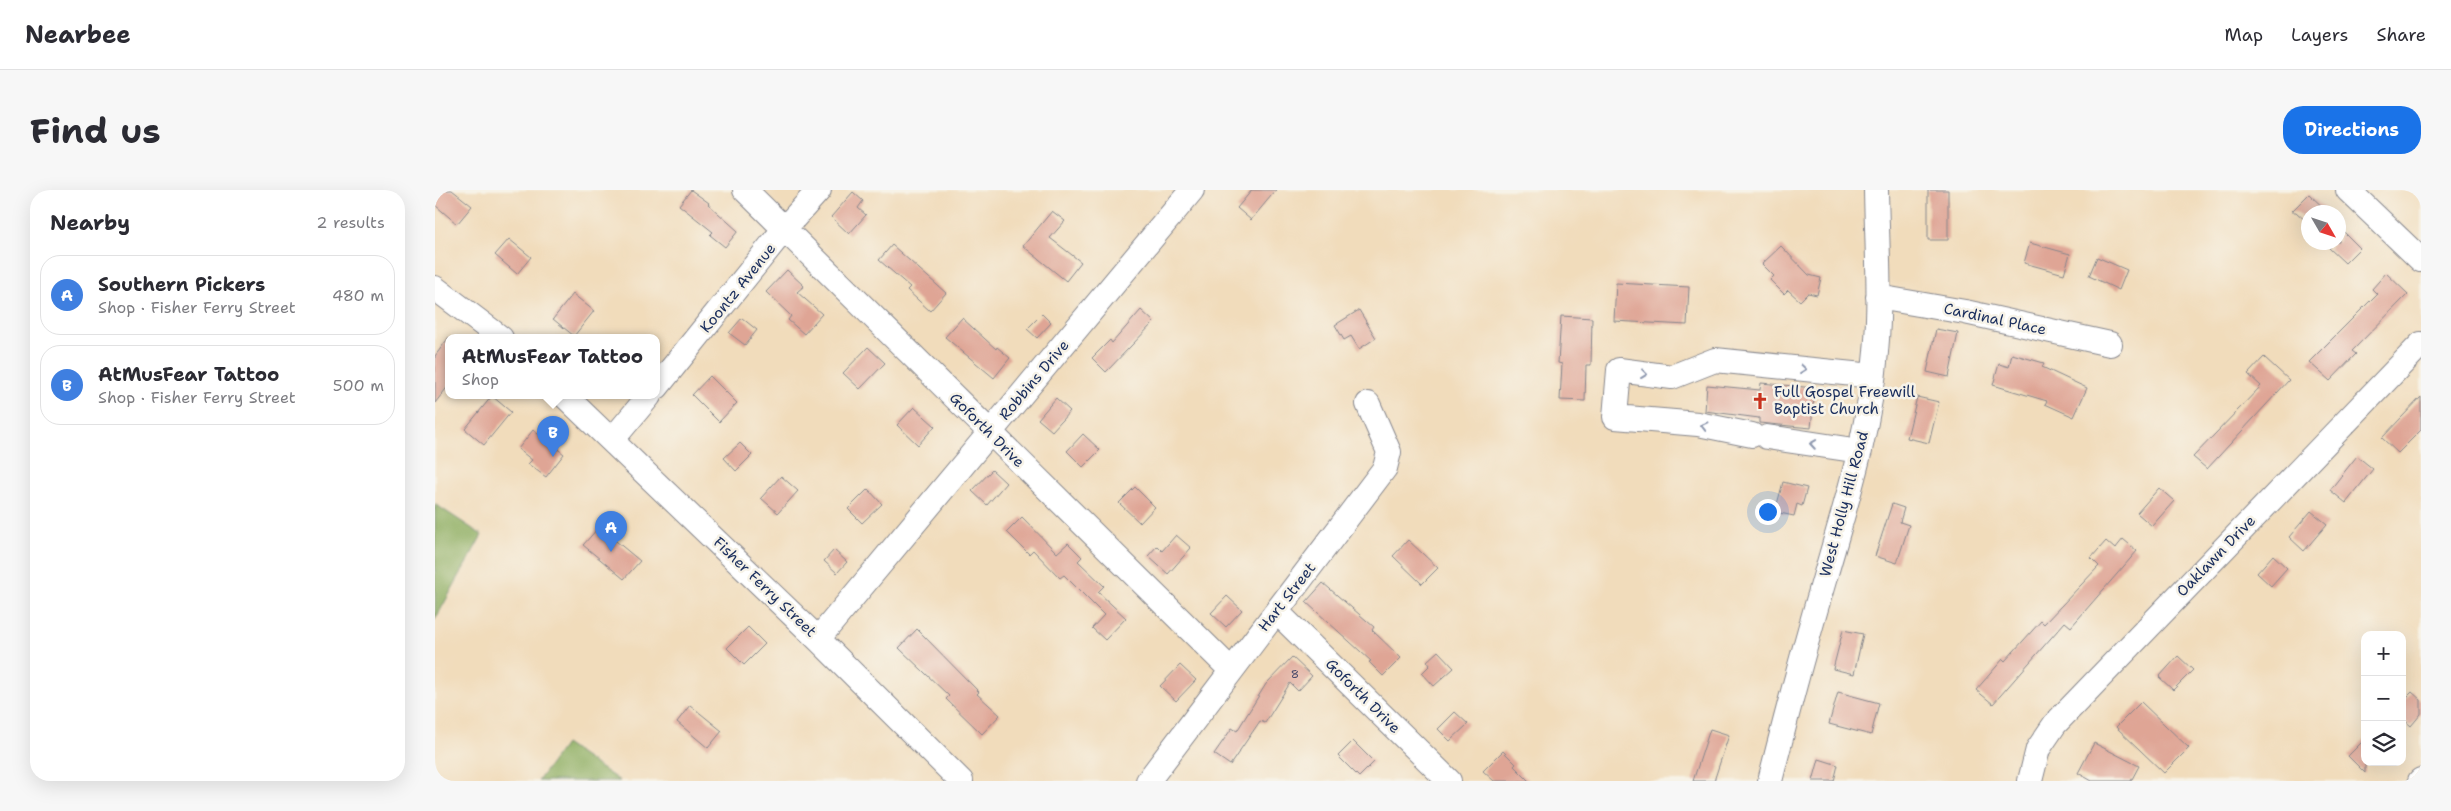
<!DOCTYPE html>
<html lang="en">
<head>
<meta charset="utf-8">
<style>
  body { margin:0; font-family:"Shantell Sans",sans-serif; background:#f7f7f7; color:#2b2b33 }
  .controls { position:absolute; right:15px; bottom:15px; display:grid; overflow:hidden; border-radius:10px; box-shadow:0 5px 20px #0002 }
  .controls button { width:45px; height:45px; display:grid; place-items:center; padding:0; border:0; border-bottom:1px solid #e1e1e2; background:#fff; color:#2b2b33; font:25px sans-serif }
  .compass { position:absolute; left:1866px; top:15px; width:45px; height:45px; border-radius:50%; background:#fff; box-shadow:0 5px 20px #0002; rotate:129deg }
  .you { position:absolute; left:1332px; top:321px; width:18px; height:18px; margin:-12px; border:4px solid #fff; border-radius:50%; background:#1a73e8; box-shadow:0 0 0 8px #1a73e833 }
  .badge { display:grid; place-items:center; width:32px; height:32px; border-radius:50%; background:#1a73e8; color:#fff; font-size:16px; font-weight:700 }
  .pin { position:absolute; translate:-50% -41px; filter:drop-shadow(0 1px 2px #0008) }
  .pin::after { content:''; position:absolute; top:26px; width:18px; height:15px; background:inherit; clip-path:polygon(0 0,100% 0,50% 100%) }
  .popup { position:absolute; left:10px; top:144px; width:215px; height:65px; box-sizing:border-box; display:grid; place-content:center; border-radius:10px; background:#fff; filter:drop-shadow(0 1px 4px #0005); font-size:16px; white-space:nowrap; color:#7c7c81 }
  .popup b { font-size:19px; color:#2b2b33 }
  .popup::after { content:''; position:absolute; left:50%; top:100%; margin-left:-10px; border:10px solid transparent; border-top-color:#fff }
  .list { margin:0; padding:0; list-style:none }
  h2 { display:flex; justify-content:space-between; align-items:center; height:65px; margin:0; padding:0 20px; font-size:21px }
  h2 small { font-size:16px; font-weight:400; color:#7c7c81 }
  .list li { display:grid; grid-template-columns:32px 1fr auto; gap:15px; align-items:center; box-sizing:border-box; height:80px; margin:0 10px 10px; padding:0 10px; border:1px solid #e1e1e2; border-radius:20px }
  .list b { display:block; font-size:19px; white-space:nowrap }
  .list p { margin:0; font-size:16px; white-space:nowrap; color:#7c7c81 }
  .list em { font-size:16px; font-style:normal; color:#7c7c81 }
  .icon { flex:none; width:28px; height:28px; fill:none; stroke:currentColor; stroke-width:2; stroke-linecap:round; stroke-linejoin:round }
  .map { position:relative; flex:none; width:1986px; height:591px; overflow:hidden; border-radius:20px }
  header { display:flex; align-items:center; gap:30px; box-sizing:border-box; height:70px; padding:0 25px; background:#fff; border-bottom:1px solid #e1e1e2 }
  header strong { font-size:24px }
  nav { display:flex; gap:28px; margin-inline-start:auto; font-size:18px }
  .intro { display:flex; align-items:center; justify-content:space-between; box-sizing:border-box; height:120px; padding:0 30px }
  h1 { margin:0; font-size:35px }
  .button { padding:12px 22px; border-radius:20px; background:#1a73e8; color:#fff; font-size:18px; font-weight:700 }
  main { display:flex; gap:30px; padding:0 30px }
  aside { flex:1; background:#fff; border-radius:20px; box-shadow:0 5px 20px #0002 }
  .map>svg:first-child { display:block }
</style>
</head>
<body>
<header>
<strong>Nearbee</strong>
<nav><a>Map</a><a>Layers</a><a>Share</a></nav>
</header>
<div class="intro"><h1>Find us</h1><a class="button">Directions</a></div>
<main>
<aside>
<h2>Nearby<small>2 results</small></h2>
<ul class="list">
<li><span class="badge" style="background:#3f7fe0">A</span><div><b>Southern Pickers</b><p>Shop · Fisher Ferry Street</p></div><em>480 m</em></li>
<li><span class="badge" style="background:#3f7fe0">B</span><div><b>AtMusFear Tattoo</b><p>Shop · Fisher Ferry Street</p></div><em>500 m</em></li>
</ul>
</aside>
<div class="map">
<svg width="1986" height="591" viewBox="0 0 1986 591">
  <rect width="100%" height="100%" fill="#f7f3e8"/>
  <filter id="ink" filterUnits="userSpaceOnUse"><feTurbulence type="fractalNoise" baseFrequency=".02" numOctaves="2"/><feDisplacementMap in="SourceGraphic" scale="10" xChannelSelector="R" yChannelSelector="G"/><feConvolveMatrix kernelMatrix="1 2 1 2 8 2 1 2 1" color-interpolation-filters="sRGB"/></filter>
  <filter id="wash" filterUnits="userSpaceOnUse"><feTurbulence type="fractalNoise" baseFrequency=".0096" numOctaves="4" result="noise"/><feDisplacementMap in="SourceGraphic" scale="20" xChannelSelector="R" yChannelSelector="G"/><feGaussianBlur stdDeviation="1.12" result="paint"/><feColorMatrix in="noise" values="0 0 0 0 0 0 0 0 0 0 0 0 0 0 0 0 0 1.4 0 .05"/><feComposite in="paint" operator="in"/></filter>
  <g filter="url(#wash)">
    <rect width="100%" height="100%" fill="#f1dcbb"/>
    <!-- forest -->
    <path fill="#8eae62" stroke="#546e60" d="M0,314L47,345L0,430Z
      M130,554L185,591H103Z"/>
    <g id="blocks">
      <!-- building -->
      <path fill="#dfa595" d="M4,0H17L37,16L22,34L0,15V5Z
        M256,0L274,13L273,14L303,41L290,57L275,45L278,42L244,15Z
        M817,0H841L816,30L802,18Z
        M1493,0H1513V50H1493Z
        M418,2L428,11L423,18L431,25L414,44L396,27Z
        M1874,4L1893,22H1874V34L1861,22H1856Z
        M617,21L630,31L615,48L646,72L631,91L588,56Z
        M1909,42L1925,58L1910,73L1894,58L1899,52H1904V47Z
        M74,49L96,67L82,84L60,65Z
        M1595,53L1635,64L1629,84L1589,73Z
        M457,55L511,103L495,121L472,100L475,97L444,70Z
        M1346,56L1374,85L1386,88L1382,105L1373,103L1365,111L1353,100L1349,104L1335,90L1339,86L1327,74Z
        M1662,67L1692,80L1684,100L1654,86Z
        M352,80L369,96L362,102L387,124L369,144L353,130L356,126L331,102Z
        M1951,83L1973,104L1917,161L1921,164L1895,191L1874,172L1942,104L1937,99Z
        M1181,93L1254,97L1252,135L1179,131Z
        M138,104L159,121L139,146L118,129Z
        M706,120L719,132L671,182L657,168L675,150L677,153Z
        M924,120L941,148L924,159L916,146L909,150L900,135Z
        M607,124L616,133L602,148L592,139Z
        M1126,126L1157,128L1156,175H1151L1150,211L1125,210L1127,174L1123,173Z
        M307,128L322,140L310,155L294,143Z
        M527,128L561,159L562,157L575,168L559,188L510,147Z
        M1501,139L1523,143L1514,187L1492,182Z
        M14,147V195L0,213V166Z
        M433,157L450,173L425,199L408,183Z
        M1577,164L1609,173L1607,177L1652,198L1639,227L1610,214L1612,211L1558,195L1564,174L1574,177Z
        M1829,167L1854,190L1772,279L1758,267L1826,196L1813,184Z
        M275,186L302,213L284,232L257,205Z
        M1326,193L1380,198L1376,238L1324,233V228L1270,221L1272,195L1325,200Z
        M57,206L76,222L49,255L30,239Z
        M1482,207L1504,212L1494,253L1472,248Z
        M1986,207V240L1963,263L1947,248Z
        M621,208L635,221L617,241L603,229Z
        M479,217L500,236L483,255L462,235Z
        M98,240L129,264L111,287L93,274L97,270L83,259Z
        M648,244L665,260L648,277L632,261Z
        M305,253L317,265L301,281L289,268Z
        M1922,266L1938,279L1911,313L1895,300Z
        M557,280L571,293L552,315L537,301Z
        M346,286L363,301L343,323L326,308Z
        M1348,292L1372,298L1367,316L1362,314L1359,326L1340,322Z
        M700,297L720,317L705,333L684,313Z
        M1724,298L1739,311L1717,336L1702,323Z
        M433,299L447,314L427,333L413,319Z
        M1457,314L1469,318L1465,332L1474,335L1462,373L1440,366Z
        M1876,321L1892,334L1869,361L1854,347Z
        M587,327L622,363L633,353L647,367L643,371L669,396L663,402L691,428L670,450L657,438L669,425L629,385L625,388L598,360L594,364L572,342Z
        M164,337L205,371L189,389L148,355Z
        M741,345L756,358L733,384L713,366L722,356L727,361Z
        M1688,349L1702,361L1636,437L1630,432L1558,514L1541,500L1568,469L1570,471L1606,431L1609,434L1664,376L1656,368L1671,351L1680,359Z
        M973,350L1003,378L987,394L958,366Z
        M399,360L412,372L402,383L389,371Z
        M1838,365L1852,378L1836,396L1822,383Z
        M888,393L939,437L937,440L966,468L948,486L934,472L936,471L871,412Z
        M792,406L807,420L791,437L776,423Z
        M313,437L330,454L309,475L292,458Z
        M482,439L544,502L542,504L565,525L547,544L511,509L514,506L464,458Z
        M1408,440L1428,444L1419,484L1398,479Z
        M1003,461L1019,478L999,496L987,483L995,475L992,471Z
        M1743,466L1758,480L1738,500L1724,487Z
        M857,467L877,486L863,501L855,493L830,533L825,531L795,575L779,564L797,538L802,541L831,494Z
        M745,475L761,490L741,511L725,496Z
        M1403,502L1444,513L1436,545L1394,534Z
        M1977,502L1986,510V524L1976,536L1967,528V512Z
        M1706,512L1754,558L1729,583L1681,537Z
        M255,515L287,541L273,558L242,532Z
        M1020,522L1033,534L1015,551L1003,539Z
        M1275,539L1294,545L1279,591H1258Z
        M1930,549V583L1913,566Z
        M918,551L939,572L924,587L903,566Z
        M1659,553L1704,576L1696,591H1657L1643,583Z
        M1068,561L1081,574L1079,576L1094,591H1059L1048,581Z
        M1384,569L1403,575L1399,591H1378Z"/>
    </g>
  </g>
  <g filter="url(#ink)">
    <use href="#blocks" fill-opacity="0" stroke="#86868c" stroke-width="1"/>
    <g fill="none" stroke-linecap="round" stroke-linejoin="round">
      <!-- minor casing -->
      <g stroke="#86868c" stroke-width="26">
        <path id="minor" d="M310,0L796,480
          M1913,0L1986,70
          M0,98L66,148
          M1443,107L1530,122L1675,154
          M222,197L350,38L384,0
          M130,206L383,449L526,591
          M1317,245L1263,234L1180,227L1184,180L1237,187L1280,170L1438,186
          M1332,247L1425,261
          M178,249L214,206
          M842,422L1014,591
          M383,449L757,0
          M713,591L950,278L954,262L933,214
          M1335,591C1352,523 1370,455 1390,387C1411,313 1435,239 1441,162C1446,109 1442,54 1441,0
          M1595,591L1603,559L1620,534L1986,154
          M1985,591L1986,590"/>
      </g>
      <!-- minor -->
      <use href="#minor" stroke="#fff" stroke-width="24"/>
    </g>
    <!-- one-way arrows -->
    <defs><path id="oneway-chevron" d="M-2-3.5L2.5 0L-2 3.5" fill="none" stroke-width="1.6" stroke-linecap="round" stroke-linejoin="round" transform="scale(1.25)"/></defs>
    <g stroke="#8d97ae">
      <use href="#oneway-chevron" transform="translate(1368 179) rotate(6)"/>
      <use href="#oneway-chevron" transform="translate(1209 184) rotate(7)"/>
      <use href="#oneway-chevron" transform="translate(1269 236) rotate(-166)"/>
      <use href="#oneway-chevron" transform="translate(1378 254) rotate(-171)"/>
    </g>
  </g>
  <!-- icons -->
  <defs>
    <g id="church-bare" transform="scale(1.35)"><path d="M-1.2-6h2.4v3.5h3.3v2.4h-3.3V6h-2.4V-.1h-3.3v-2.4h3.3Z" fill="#c8321e" stroke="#f7f3e8" stroke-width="2.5" paint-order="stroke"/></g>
  </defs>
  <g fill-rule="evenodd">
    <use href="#church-bare" x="1325" y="211"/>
  </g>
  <g text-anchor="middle" stroke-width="5" stroke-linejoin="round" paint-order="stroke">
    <!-- number labels -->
    <g font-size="12" fill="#4c4c6c">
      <text x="860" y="488">8</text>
    </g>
    <!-- street labels -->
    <g font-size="15" fill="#1b2f5e" stroke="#f7f3e8">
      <text transform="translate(303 98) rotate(-51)" y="5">Koontz Avenue</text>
      <text transform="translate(1560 129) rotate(12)" y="5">Cardinal Place</text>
      <text transform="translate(599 190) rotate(-50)" y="5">Robbins Drive</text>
      <text transform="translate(552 240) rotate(45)" y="5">Goforth Drive</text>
      <text transform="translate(1409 314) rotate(-75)" y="5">West Holly Hill Road</text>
      <text transform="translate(1781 366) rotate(-46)" y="5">Oaklawn Drive</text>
      <text transform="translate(330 397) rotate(44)" y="5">Fisher Ferry Street</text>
      <text transform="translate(852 407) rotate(-52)" y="5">Hart Street</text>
      <text transform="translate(928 506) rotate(45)" y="5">Goforth Drive</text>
    </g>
    <!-- poi labels -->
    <g font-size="15" fill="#1b2f5e" stroke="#f7f3e8" text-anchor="start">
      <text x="1339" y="207">Full Gospel Freewill<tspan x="1339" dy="17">Baptist Church</tspan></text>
    </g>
  </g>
</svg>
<div class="controls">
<button>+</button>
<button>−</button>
<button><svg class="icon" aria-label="layers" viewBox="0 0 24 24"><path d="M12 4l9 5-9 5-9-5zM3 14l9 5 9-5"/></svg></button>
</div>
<svg class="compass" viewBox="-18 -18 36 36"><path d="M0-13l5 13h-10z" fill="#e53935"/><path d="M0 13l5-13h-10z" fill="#7c7c81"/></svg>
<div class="you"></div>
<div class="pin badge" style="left:176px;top:362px;background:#3f7fe0">A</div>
<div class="pin badge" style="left:118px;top:267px;background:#3f7fe0">B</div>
<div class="popup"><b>AtMusFear Tattoo</b>Shop</div>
</div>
</main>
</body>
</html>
